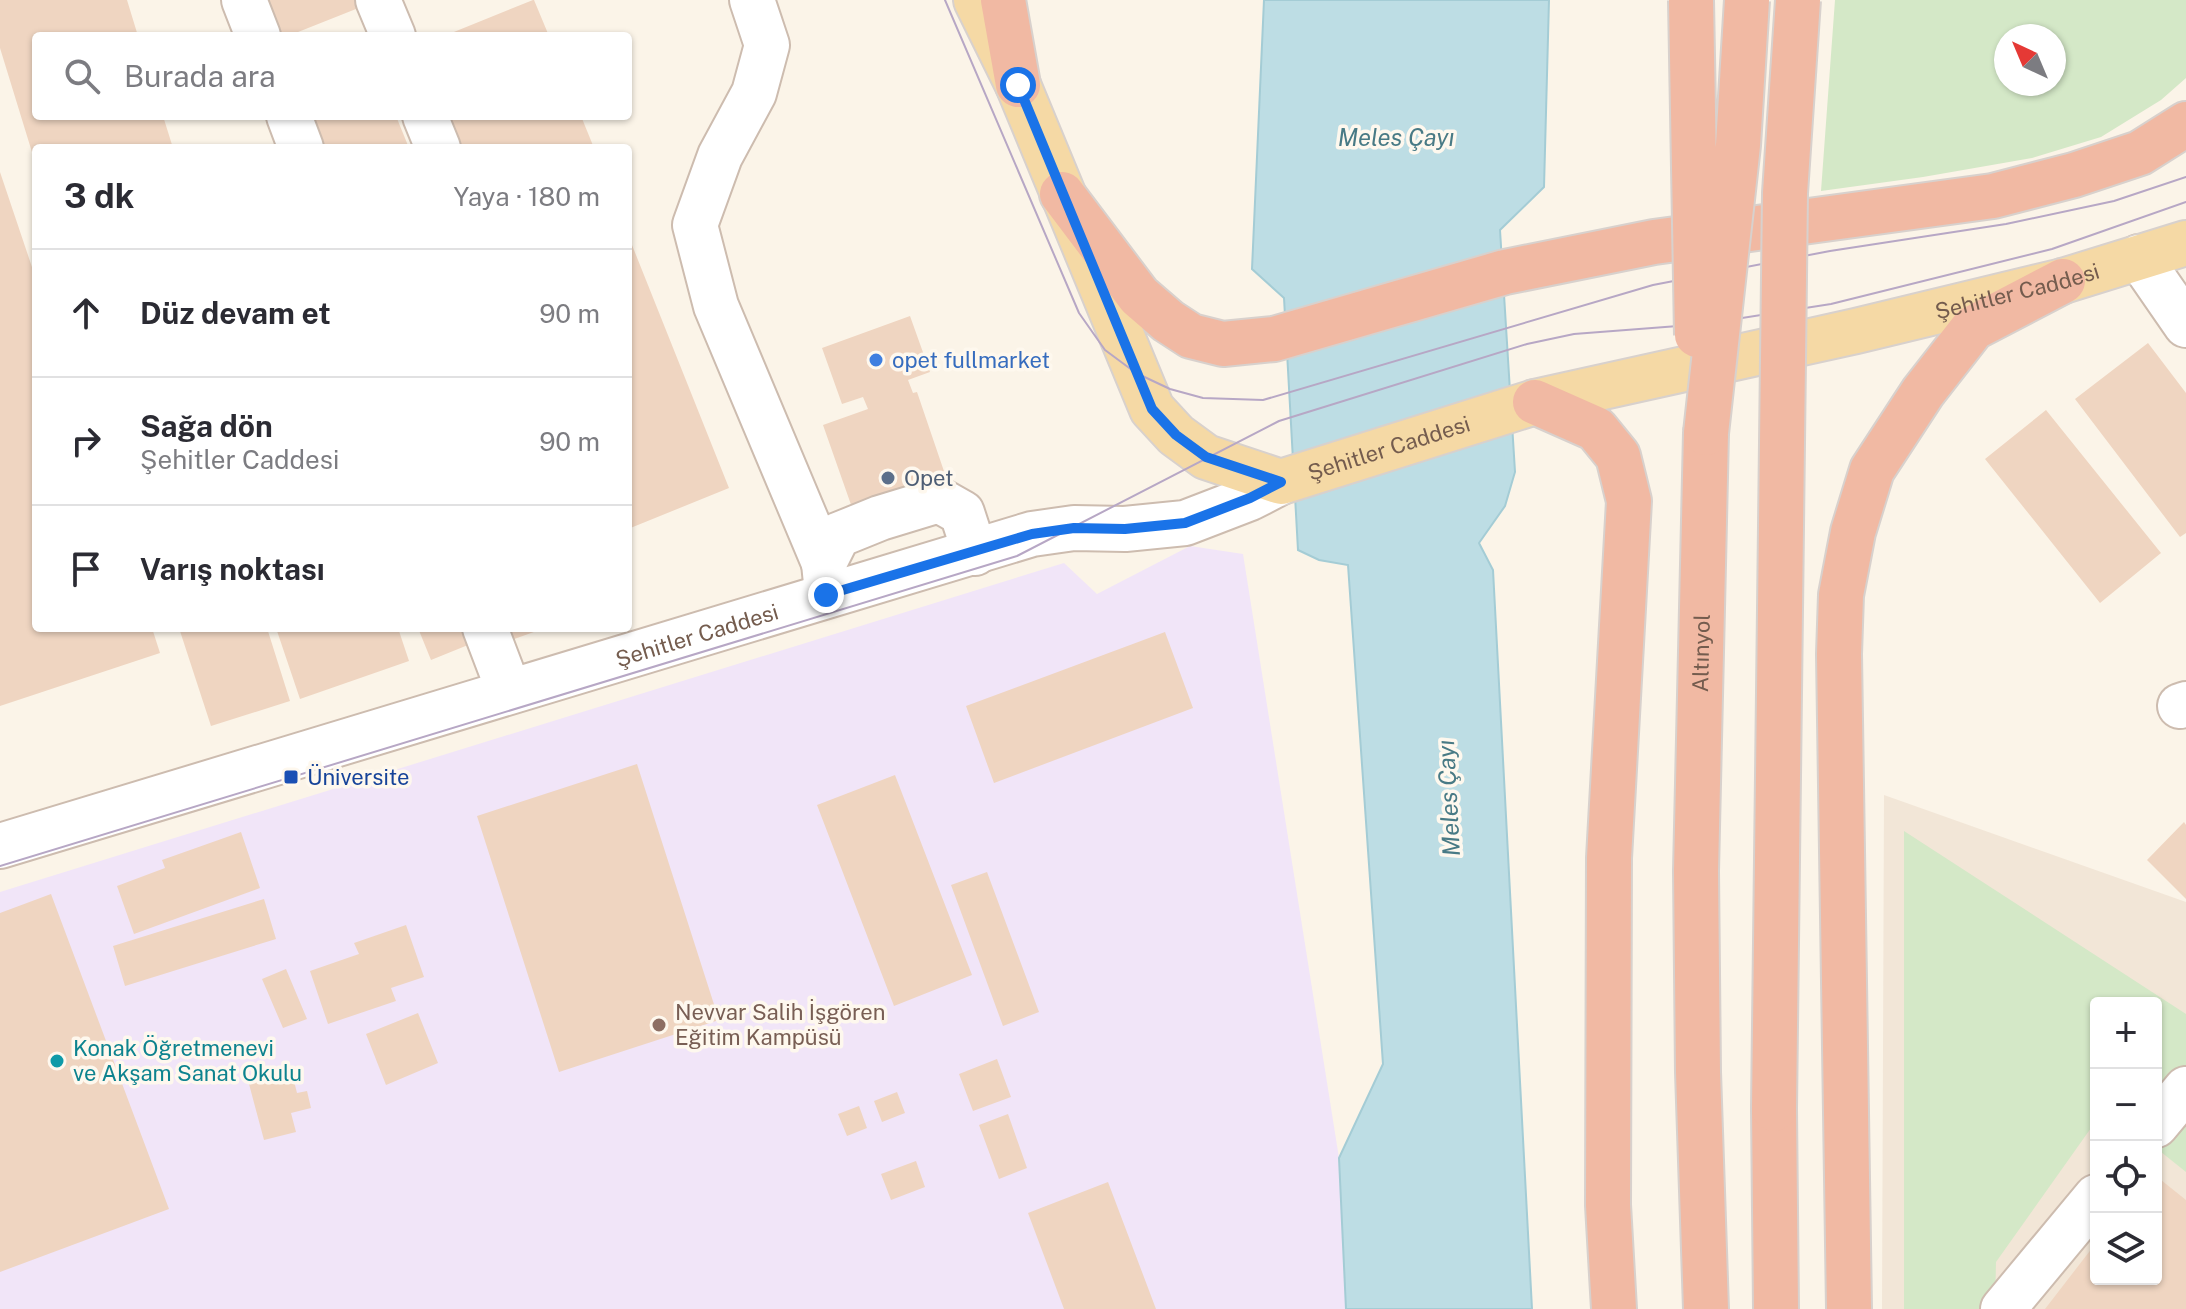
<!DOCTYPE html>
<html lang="tr">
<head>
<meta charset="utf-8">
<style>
  body { margin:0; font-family:"Public Sans",sans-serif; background:#f7f7f7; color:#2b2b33 }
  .controls { position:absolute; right:24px; bottom:24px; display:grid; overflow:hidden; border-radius:8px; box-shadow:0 2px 6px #0004 }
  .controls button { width:72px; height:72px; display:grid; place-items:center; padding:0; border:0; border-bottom:2px solid #e1e1e2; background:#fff; color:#2b2b33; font:40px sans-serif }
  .compass { position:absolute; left:1994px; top:24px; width:72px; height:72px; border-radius:50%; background:#fff; box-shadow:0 2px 6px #0004; rotate:316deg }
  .stop { position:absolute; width:24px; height:24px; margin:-18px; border:6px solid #1a73e8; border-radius:50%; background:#fff }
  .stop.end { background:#1a73e8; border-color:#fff; box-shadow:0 2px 8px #0008 }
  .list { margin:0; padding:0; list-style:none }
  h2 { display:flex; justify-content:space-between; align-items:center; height:104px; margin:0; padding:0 32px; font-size:34px }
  h2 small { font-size:26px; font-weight:400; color:#7c7c81 }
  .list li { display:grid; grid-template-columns:52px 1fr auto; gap:24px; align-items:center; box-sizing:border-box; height:128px; padding:0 32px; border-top:2px solid #e1e1e2 }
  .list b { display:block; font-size:30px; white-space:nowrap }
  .list p { margin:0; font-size:26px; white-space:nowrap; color:#7c7c81 }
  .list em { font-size:26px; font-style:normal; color:#7c7c81 }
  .icon { flex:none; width:44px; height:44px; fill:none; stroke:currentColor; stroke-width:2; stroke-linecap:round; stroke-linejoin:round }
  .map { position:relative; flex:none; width:2186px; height:1309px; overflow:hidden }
  .search { position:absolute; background:#fff; box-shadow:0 2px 6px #0004; left:32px; top:32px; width:600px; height:88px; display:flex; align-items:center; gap:20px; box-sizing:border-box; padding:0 28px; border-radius:8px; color:#7c7c81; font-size:30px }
  .panel { position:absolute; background:#fff; box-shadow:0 2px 6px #0004; left:32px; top:144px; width:600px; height:488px; border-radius:8px }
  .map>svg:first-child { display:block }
</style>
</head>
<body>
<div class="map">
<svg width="2186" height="1309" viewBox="0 0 2186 1309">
  <rect width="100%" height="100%" fill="#fbf4e8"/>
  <!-- residential -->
  <path fill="#f2e6d7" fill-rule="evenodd" d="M1884,795L2186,902V1309H1882ZM2096,1003H2156V1279H2096Z"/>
  <!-- education -->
  <path fill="#f1e5f8" d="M1190,546L1243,554L1339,1158L1346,1309H0V892L1064,563L1097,594Z"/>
  <!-- green -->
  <path fill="#d4e8c7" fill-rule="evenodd" d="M1835,0H2186V78L2161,100L2101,137L2032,158L1923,177L1821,191ZM2006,36H2054V84H2006Z
    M1904,831L2186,1014V1172L2156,1148V1003H2096V1121L1996,1262L1995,1309H1904Z"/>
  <!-- water -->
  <path fill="#bddde4" stroke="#a4ccd5" stroke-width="2" d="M1264,0H1549L1544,187L1500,230L1515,472L1505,506L1479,543L1493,570L1532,1309H1346L1339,1158L1383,1064L1348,565L1319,560L1298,550L1284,298L1252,269Z"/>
  <!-- building -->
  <path fill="#efd5c1" d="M0,0H127L138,36H36V116H163L173,148H36L35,162L0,48Z
    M258,0H358L361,7L288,36H272Z
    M534,0L549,36H444L533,0Z
    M301,116H396L409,148H314Z
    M442,116H581L594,148H455Z
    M0,172L36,279V628H152L160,653L0,706Z
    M628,235L729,488L628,529Z
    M910,316L930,372L908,380L913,393L917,392L948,483L855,516L823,425L868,409L863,397L842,404L822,348Z
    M2148,343L2186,393V533L2180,537L2075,399Z
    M2046,410L2161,553L2100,603L1985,459Z
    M179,628H267L290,701L211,726Z
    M276,628H398L409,661L300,699Z
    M418,628H462L468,645L431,660Z
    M500,628H545L506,642Z
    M1165,632L1193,708L994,783L966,706Z
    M637,764L719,1020L559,1072L477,816Z
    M895,775L972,975L894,1006L817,805Z
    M2184,822L2186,825V899L2147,860Z
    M241,832L260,888L134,934L117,886L165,868L162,860Z
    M987,872L1039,1012L1003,1026L951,885Z
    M51,894L169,1209L0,1272V913Z
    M264,899L276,939L125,986L113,946Z
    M406,925L424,977L391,988L396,1001L328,1024L310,971L359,954L354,943Z
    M286,969L307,1019L283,1028L262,979Z
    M418,1013L438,1063L386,1085L366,1034Z
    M997,1059L1011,1097L973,1111L959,1074Z
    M292,1073L297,1093L307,1091L311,1108L291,1113L296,1132L264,1140L249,1084Z
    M897,1092L905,1113L882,1122L874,1101Z
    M859,1106L867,1128L847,1136L838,1114Z
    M1008,1114L1027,1168L999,1179L979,1125Z
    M916,1161L925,1187L891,1200L881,1174Z
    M2156,1176L2186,1200V1309H2045L2096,1243V1279H2156Z
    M1108,1182L1156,1309H1064L1028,1213Z"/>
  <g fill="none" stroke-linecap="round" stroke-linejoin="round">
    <!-- minor casing -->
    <g stroke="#cdbcaf" stroke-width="48">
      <g id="minor">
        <path d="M244,0L258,36"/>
        <path d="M378,0L393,36"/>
        <path d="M752,0L767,45L754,93L720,156L695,225L716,306L824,563"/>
        <path d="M289,116L301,148"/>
        <path d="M425,116L438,148"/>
        <path d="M2139,257L2186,325"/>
        <path d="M826,583L824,563L838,535L880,518L939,500L962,513L975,553"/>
        <path d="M485,628L509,691"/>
        <path d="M2180,706L2186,704"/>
        <path id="s1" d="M0,846L1032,534L1074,528L1125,529L1185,523L1250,498L1281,482"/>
        <path d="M2156,1125L2186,1089"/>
        <path d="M2003,1309L2096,1197"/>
      </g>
    </g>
    <!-- major casing -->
    <g stroke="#d8d1cd" stroke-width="48">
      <g id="major">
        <path id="s2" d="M976,0L1018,85L1152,409L1176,435L1206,457L1281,482L1535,402L1856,331L2063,281L2186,243"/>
      </g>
    </g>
    <!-- highway casing -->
    <g stroke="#d8d1cd" stroke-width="48">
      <g id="highway">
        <path d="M1003,0L1018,85"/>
        <path d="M1062,194L1139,296L1168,321L1191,336L1223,344L1274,339L1505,272L1654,242L1993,196L2074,175L2140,153L2186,124"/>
        <path d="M1535,402L1596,429L1618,456L1629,501L1609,858L1608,1205L1614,1309"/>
        <path d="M1774,1109L1776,1309"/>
        <path id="s3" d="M1706,1309L1698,1072L1696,871L1706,433"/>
        <path d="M1849,1309L1839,654L1841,595L1853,532L1872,470L1923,392L1973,328L2063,281"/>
      </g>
    </g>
    <!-- minor -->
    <use href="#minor" stroke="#fff" stroke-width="44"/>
    <!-- major -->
    <use href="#major" stroke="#f5d9a5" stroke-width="44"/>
    <!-- highway -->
    <use href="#highway" stroke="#f1b9a3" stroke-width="44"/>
    <!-- tram -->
    <path stroke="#b7a7c5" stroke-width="2" d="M945,0L1079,313L1105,350L1136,373L1170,389L1203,398L1263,400L1653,285L1830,251L2006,224L2114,201L2186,177
      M0,866L1017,556L1279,421L1527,344L1574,334L1704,324L1831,304L2052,249L2186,202"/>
    <!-- highway-bridge casing -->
    <g stroke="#d8d1cd" stroke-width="48" stroke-linecap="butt">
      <path id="highway-bridge" d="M1691,0L1697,335
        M1706,433L1738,145L1747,0
        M1774,1109L1785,193L1798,0"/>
    </g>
    <!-- highway-bridge -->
    <use href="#highway-bridge" stroke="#f1b9a3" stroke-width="44"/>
  </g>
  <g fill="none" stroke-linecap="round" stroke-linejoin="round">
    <!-- route -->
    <path stroke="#1a73e8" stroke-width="10" d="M826,595L1032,534L1074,528L1125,529L1185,523L1250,498L1281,482L1206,457L1176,435L1152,409L1018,85"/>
  </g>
  <!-- markers -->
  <circle fill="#3f7fe0" stroke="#fef8ee" stroke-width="3" cx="876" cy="360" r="8"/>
  <circle fill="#5c6f8a" stroke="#fef8ee" stroke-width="3" cx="888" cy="478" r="8"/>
  <rect fill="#1a4fb4" stroke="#fef8ee" stroke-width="3" x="283" y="769" width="16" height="16" rx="4"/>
  <circle fill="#8d6e63" stroke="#fef8ee" stroke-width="3" cx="659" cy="1025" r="8"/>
  <circle fill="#0f9aa8" stroke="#fef8ee" stroke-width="3" cx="57" cy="1061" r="8"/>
  <g text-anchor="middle" stroke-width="7" stroke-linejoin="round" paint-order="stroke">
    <!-- street labels -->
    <g font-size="22" fill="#745c4e" stroke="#fef8ee">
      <text dy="8" stroke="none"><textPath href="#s2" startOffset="1358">Şehitler Caddesi</textPath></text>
      <text dy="8" stroke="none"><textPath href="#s2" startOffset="710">Şehitler Caddesi</textPath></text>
      <text dy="8" stroke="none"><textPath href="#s1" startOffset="728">Şehitler Caddesi</textPath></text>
      <text dy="8" stroke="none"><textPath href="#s3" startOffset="656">Altınyol</textPath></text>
    </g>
    <!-- shop labels -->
    <g font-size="22" fill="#366cbe" stroke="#fef8ee" text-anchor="start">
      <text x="892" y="368">opet fullmarket</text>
    </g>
    <!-- service labels -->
    <g font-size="22" fill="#4e5e75" stroke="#fef8ee" text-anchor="start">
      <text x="904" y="486">Opet</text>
    </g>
    <!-- transit labels -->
    <g font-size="22" fill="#164399" stroke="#fef8ee" text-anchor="start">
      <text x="307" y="785">Üniversite</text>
    </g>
    <!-- education labels -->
    <g font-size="22" fill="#785e54" stroke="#fef8ee" text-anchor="start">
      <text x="675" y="1020">Nevvar Salih İşgören<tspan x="675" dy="25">Eğitim Kampüsü</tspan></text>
    </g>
    <!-- culture labels -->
    <g font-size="22" fill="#0d838f" stroke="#fef8ee" text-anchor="start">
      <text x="73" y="1056">Konak Öğretmenevi<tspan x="73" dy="25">ve Akşam Sanat Okulu</tspan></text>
    </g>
    <!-- water labels -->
    <g font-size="24" font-style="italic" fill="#487a85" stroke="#fef8ee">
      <text x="1396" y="146">Meles Çayı</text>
      <text transform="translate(1449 798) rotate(-93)" y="8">Meles Çayı</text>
    </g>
  </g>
</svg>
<div class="controls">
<button>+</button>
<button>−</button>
<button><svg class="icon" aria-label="locate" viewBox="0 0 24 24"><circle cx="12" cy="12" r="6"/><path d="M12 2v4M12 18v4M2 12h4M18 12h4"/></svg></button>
<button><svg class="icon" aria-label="layers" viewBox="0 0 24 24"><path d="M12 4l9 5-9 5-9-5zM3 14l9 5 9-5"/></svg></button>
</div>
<svg class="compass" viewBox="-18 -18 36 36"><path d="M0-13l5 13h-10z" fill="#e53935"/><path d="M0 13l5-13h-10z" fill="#7c7c81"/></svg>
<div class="stop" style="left:1018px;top:85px"></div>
<div class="stop end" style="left:826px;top:595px"></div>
<div class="search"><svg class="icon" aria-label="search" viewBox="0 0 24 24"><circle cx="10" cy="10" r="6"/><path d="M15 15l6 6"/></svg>Burada ara</div>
<section class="panel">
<h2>3 dk<small>Yaya · 180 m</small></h2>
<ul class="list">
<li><svg class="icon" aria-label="ahead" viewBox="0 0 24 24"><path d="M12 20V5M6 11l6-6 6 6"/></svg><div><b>Düz devam et</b></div><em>90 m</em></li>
<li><svg class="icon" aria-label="right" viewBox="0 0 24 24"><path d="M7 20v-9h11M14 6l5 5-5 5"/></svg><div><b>Sağa dön</b><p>Şehitler Caddesi</p></div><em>90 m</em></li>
<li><svg class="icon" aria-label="arrive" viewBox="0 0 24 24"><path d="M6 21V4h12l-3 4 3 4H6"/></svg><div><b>Varış noktası</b></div></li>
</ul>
</section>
</div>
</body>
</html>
